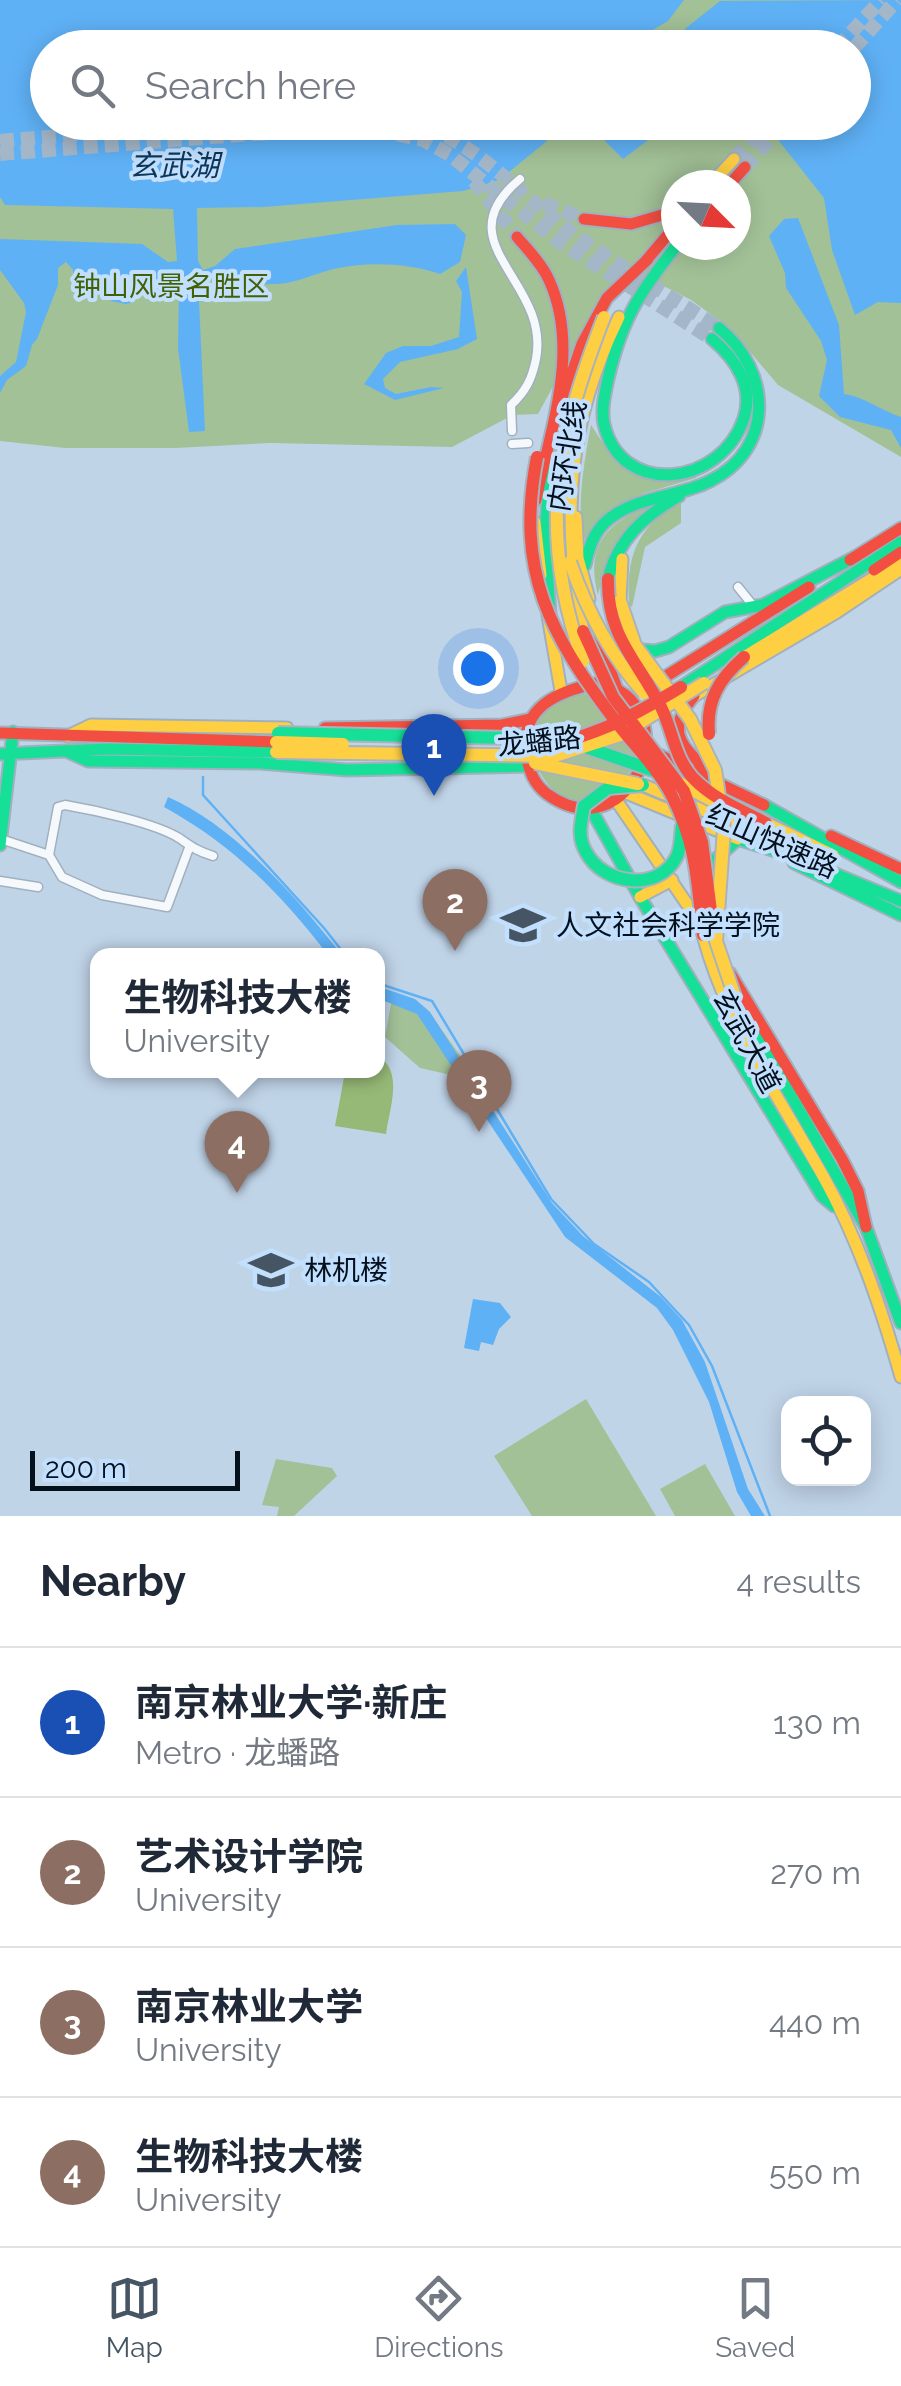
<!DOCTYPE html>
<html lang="en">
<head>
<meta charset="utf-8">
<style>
  body { margin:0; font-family:Raleway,"Noto Sans SC",sans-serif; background:#f2f2f3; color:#1f2937 }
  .controls { position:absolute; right:30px; bottom:30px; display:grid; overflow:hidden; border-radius:20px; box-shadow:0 5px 25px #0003 }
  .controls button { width:90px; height:90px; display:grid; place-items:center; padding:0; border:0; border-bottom:2px solid #e0e1e3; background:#fff; color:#1f2937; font:50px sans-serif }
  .compass { position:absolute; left:661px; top:170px; width:90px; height:90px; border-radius:50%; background:#fff; box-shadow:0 5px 25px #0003; rotate:114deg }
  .scale { position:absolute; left:30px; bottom:25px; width:210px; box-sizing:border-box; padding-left:10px; border:5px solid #04101c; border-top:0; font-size:28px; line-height:35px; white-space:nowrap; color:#04101c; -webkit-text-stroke:8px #c2e0fe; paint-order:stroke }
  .you { position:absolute; left:478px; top:668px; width:35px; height:35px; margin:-25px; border:8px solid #fff; border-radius:50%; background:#1a73e8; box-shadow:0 0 0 15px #1a73e833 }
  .badge { display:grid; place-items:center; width:65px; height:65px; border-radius:50%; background:#465563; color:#fff; font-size:32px; font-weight:700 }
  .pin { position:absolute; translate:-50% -82px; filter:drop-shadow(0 2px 5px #0008) }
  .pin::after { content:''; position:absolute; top:52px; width:35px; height:30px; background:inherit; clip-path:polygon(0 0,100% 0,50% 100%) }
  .popup { position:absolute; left:90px; top:948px; width:295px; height:130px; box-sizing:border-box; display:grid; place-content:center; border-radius:20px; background:#fff; filter:drop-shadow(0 2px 8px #0005); font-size:32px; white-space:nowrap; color:#747a83 }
  .popup b { font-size:38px; color:#1f2937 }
  .popup::after { content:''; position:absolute; left:50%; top:100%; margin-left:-20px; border:20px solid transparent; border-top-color:#fff }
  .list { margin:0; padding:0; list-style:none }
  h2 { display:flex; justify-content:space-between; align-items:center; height:130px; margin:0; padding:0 40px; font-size:42px }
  h2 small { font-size:32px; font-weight:400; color:#747a83 }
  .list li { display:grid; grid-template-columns:65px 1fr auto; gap:30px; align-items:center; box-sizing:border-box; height:150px; padding:0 40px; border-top:2px solid #e0e1e3 }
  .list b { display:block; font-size:38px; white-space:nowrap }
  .list p { margin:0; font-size:32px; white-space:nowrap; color:#747a83 }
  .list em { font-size:32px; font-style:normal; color:#747a83 }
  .icon { flex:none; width:55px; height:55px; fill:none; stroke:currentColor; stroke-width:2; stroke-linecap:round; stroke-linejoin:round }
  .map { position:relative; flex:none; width:901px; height:1516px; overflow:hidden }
  .search { position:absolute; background:#fff; box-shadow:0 5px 25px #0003; left:30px; right:30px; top:30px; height:110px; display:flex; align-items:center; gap:25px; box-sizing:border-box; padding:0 35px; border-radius:55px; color:#747a83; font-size:38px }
  .sheet { height:730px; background:#fff }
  nav { display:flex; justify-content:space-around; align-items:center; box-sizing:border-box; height:140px; border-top:2px solid #e0e1e3; background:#fff; font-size:28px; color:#747a83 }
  nav a { display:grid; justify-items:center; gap:5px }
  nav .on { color:#465563 }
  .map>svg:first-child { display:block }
</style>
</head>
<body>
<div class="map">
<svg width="901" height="1516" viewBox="0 0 901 1516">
  <rect width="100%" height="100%" fill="#c0d4e8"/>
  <!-- green -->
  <path fill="#a2c197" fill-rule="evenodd" d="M0,0H901V457L778,385L730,328L691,300L625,266L595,310L538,414L513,415L452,447L270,443L176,448H65L0,441ZM48,48H854V122H48ZM676,185H736V245H676Z
    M591,425L611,455L623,466L694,474L696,478L642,494L619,505L587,543C573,520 586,452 591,425Z
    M681,502V523L645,547L632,607L629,605C626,556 637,526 681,502Z
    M650,506C619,530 607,559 598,595C585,547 606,522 650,506Z
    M584,694L600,697L615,704L636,759C630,777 620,782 605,792C545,833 489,709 584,694Z
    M393,993L427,1009L461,1057L451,1075L420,1068L385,1037Z
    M586,1399L656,1516H532L494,1456Z
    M276,1459L332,1468L337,1476L294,1516H277L279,1507L262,1505Z
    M705,1464L735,1516H675L660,1489Z"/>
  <!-- forest -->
  <path fill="#96b977" d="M377,1055C404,1071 390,1106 386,1134L335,1126L345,1072L377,1070Z"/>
  <!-- water -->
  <path fill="#5fb1f6" d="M0,0H684L668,21L632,42V47L48,48V122L569,123L499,180L463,191L264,207L197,208L198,261L203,270L215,266L235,249L397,225L455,224L466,235L460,262L440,274C405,262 359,261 323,272C307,277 294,283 277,284C264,284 250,286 237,284C223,282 213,277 198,280L205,431L189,432L178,348L179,288L171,287C155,298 150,289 134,287L130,291L134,302L126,304L111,301L104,287L73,281V270L66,262L58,268V285L37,339L32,345L26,366L7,380L0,393V376L16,362L26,312L24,303L0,270V239L142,244L168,262L177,261L173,209L5,205L0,197Z
    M901,0V303L878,302L855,315L832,250L824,198L779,141L752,123L854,122V48L671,47L686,28L720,1Z
    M626,123V122L712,123L698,136H688L677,124L668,125L623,159L603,139Z
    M798,218L839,325L844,394C865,397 882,411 901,417V448L891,430L840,417L819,396L827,360L821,341L786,288L785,273L769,236L784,219Z
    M466,267L477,339L458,349L400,362L383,379L385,388L396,394L431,387L444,388L395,400L364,384L386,353L403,346H431L459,337L462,292L456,281Z
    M168,797C236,827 297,898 342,955H328C280,893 233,845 164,807Z
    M377,986L415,999L430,1012L552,1203L583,1236L661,1297L682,1320L705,1362L748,1489L765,1516H751L737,1492L709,1402L673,1330L657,1308L565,1237L417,1014L377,998Z
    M473,1299L500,1303L511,1317L499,1329L493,1345L481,1342L479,1351L464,1348Z"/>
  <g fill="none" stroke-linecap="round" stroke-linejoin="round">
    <!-- stream -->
    <path stroke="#5fb1f6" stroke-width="2.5" d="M203,777V795L324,928L346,956
      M377,983L432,1001L551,1199L594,1244L649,1282L689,1325L712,1366L770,1516"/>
    <!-- highway-tunnel -->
    <path stroke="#a4b7c9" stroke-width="14" stroke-dasharray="14 7" stroke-linecap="butt" d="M837,48L881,0
      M854,48L897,0
      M407,122C471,135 519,195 571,232C619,266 670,296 719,328
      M0,141L222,122
      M0,154L251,134L372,129L423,140L450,155L561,243L712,339
      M734,159L768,122
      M745,167L786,122
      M474,181L517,237
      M544,203L584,219"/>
    <!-- street casing -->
    <g stroke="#a0b0bf" stroke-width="11">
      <path id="street" d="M512,431L511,405C526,391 532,379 536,359C551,280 442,244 520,179
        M512,444L528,443
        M738,587L751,603
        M1,839L49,855L58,807L65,805C94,810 155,823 179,838C192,847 197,851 213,856
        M49,855L62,877L102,895L167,907L189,848
        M0,881L38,887"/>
    </g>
    <!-- fast casing -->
    <g stroke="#a0b0bf" stroke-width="15">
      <path id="fast" d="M677,245C639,293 622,319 608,379C605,393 601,410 604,424C621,498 721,487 744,418C754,387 736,359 712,339
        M550,471L545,534L550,615
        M585,565C590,543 596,526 616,514C644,496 681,496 710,481C776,448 771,370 719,328
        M608,579C618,539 644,516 679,496
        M631,649L655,651L669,647L725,612L763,605L857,556
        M681,687L901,542
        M66,751L88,761L260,763L347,770L528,766
        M0,754L107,749L276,752
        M764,805L901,882
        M592,811L640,897L822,1196L834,1206
        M0,845L13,732
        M794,863L901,915
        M708,884L717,858L738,839L794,857L901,901
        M741,1008L866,1227L901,1323"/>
    </g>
    <!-- slow casing -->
    <g stroke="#a0b0bf" stroke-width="15">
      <path id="slow" d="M710,185L734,159
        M576,517L578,558L589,599
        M535,522L541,575
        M620,601L622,559
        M548,616L561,691
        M583,631C561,516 567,423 619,317
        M744,657L901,561
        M694,696L837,612L901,569
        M68,736L91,725L287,728
        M643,785L803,852
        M624,792L738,839
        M616,800L704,929
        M766,823L833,855
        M640,897L672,880
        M703,935C727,1025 779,1096 823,1176C858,1239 881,1307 901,1377"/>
    </g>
    <!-- jam casing -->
    <g stroke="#a0b0bf" stroke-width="15">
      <path id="jam" d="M729,185L745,167
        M584,219L631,224L676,211
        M517,237C528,250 542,264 549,280C581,350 550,429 536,500
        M644,263L676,225
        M564,396L582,344L607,298L648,259
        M850,560L901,528
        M874,570L901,552
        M599,639L616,686
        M598,683C692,703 632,855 547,794C534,784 529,771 526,755C519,707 558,691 598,683Z
        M655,683L809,587
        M694,696C665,731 680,746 710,772
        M325,728L502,725L531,719
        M0,733L276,742
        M655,753L764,805
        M831,836L901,869
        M730,973L842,1159L858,1191L866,1227"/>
    </g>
    <!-- street -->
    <use href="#street" stroke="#f6f9fc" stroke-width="8"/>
    <!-- fast -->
    <use href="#fast" stroke="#16e098" stroke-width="11"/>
    <!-- slow -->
    <use href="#slow" stroke="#ffcf43" stroke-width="11"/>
    <!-- jam -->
    <use href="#jam" stroke="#f24e42" stroke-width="11"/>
    <!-- fast-bridge casing -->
    <g stroke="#a9b3bd" stroke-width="16" stroke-linecap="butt">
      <path id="fast-bridge" d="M278,733L562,739L655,771
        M643,785L608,788L584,806C581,822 577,837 586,852C603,885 659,893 677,856C681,848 681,835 682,825"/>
    </g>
    <!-- slow-bridge casing -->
    <g stroke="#a9b3bd" stroke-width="16" stroke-linecap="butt">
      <path id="slow-bridge" d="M570,562C587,611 609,654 644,693
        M620,601L635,645L690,719L715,770L724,829L716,941L735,997
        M583,661C537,532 556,441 604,317
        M276,742L343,744
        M276,752L555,756L620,735L704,683
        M535,763L638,784
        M677,782L717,803"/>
    </g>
    <!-- jam-bridge casing -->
    <g stroke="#a9b3bd" stroke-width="16" stroke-linecap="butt">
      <path id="jam-bridge" d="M537,457C515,571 549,634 617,723C635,746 658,769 672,796C697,846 697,881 703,935
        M608,579C607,637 637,659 661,707C673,731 674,757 693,778C713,799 741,810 766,823
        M583,631L613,697L684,791L702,842L713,926
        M709,734C706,700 719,679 744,657
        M523,747C583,744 630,718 681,687"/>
    </g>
    <!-- fast-bridge -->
    <use href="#fast-bridge" stroke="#16e098" stroke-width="12"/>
    <!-- slow-bridge -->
    <use href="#slow-bridge" stroke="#ffcf43" stroke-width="12"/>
    <!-- jam-bridge -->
    <use href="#jam-bridge" stroke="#f24e42" stroke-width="12"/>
  </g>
  <!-- icons -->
  <defs>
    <g id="university-bare" transform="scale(3.45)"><path d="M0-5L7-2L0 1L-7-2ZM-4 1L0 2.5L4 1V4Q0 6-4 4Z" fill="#465563" stroke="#c2e0fe" stroke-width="2.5" paint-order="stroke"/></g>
  </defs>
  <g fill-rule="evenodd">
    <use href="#university-bare" x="523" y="925"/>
    <use href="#university-bare" x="271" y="1270"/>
  </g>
  <g text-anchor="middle" stroke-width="8" stroke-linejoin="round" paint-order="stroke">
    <!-- park labels -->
    <g font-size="28" fill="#426105" stroke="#c2e0fe">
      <text x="171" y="296">钟山风景名胜区</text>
    </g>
    <!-- street labels -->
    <g font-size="28" fill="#04101c" stroke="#c2e0fe">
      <text transform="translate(567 456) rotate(-81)" y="10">内环北线</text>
      <text transform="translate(539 741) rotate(-6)" y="10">龙蟠路</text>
      <text transform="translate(772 841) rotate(24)" y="10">红山快速路</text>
      <text transform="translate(747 1041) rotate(62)" y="10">玄武大道</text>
    </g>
    <!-- poi labels -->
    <g font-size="28" fill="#04101c" stroke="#c2e0fe" text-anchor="start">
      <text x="556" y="935">人文社会科学学院</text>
      <text x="304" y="1280">林机楼</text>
    </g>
    <!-- water labels -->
    <g font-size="30" font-style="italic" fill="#0c365a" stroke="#c2e0fe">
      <text x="174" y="176">玄武湖</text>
    </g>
  </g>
</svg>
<div class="controls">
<button><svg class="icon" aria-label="locate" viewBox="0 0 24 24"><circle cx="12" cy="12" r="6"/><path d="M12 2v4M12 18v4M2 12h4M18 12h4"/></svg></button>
</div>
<svg class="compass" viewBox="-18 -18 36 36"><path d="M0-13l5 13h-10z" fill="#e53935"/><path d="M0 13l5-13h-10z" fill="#747a83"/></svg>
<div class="scale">200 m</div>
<div class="you"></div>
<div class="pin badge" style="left:434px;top:796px;background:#1a4fb4">1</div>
<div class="pin badge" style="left:455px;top:951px;background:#8d6e63">2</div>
<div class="pin badge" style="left:479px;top:1132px;background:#8d6e63">3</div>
<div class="pin badge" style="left:237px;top:1193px;background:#8d6e63">4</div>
<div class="popup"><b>生物科技大楼</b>University</div>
<div class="search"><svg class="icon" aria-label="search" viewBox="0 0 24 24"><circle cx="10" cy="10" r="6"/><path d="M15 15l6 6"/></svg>Search here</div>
</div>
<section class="sheet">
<h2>Nearby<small>4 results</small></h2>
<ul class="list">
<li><span class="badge" style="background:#1a4fb4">1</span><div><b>南京林业大学·新庄</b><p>Metro · 龙蟠路</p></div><em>130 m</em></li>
<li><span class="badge" style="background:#8d6e63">2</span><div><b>艺术设计学院</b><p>University</p></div><em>270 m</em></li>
<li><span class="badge" style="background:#8d6e63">3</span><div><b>南京林业大学</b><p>University</p></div><em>440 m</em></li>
<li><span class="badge" style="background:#8d6e63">4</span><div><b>生物科技大楼</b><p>University</p></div><em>550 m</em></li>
</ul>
</section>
<nav>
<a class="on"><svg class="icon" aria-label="map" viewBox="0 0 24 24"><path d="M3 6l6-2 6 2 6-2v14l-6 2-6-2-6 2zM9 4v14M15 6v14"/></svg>Map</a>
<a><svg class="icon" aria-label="directions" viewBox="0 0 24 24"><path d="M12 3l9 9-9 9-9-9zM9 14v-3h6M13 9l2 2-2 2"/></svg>Directions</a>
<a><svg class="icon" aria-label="saved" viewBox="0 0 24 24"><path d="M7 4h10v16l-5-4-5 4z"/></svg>Saved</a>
</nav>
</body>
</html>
